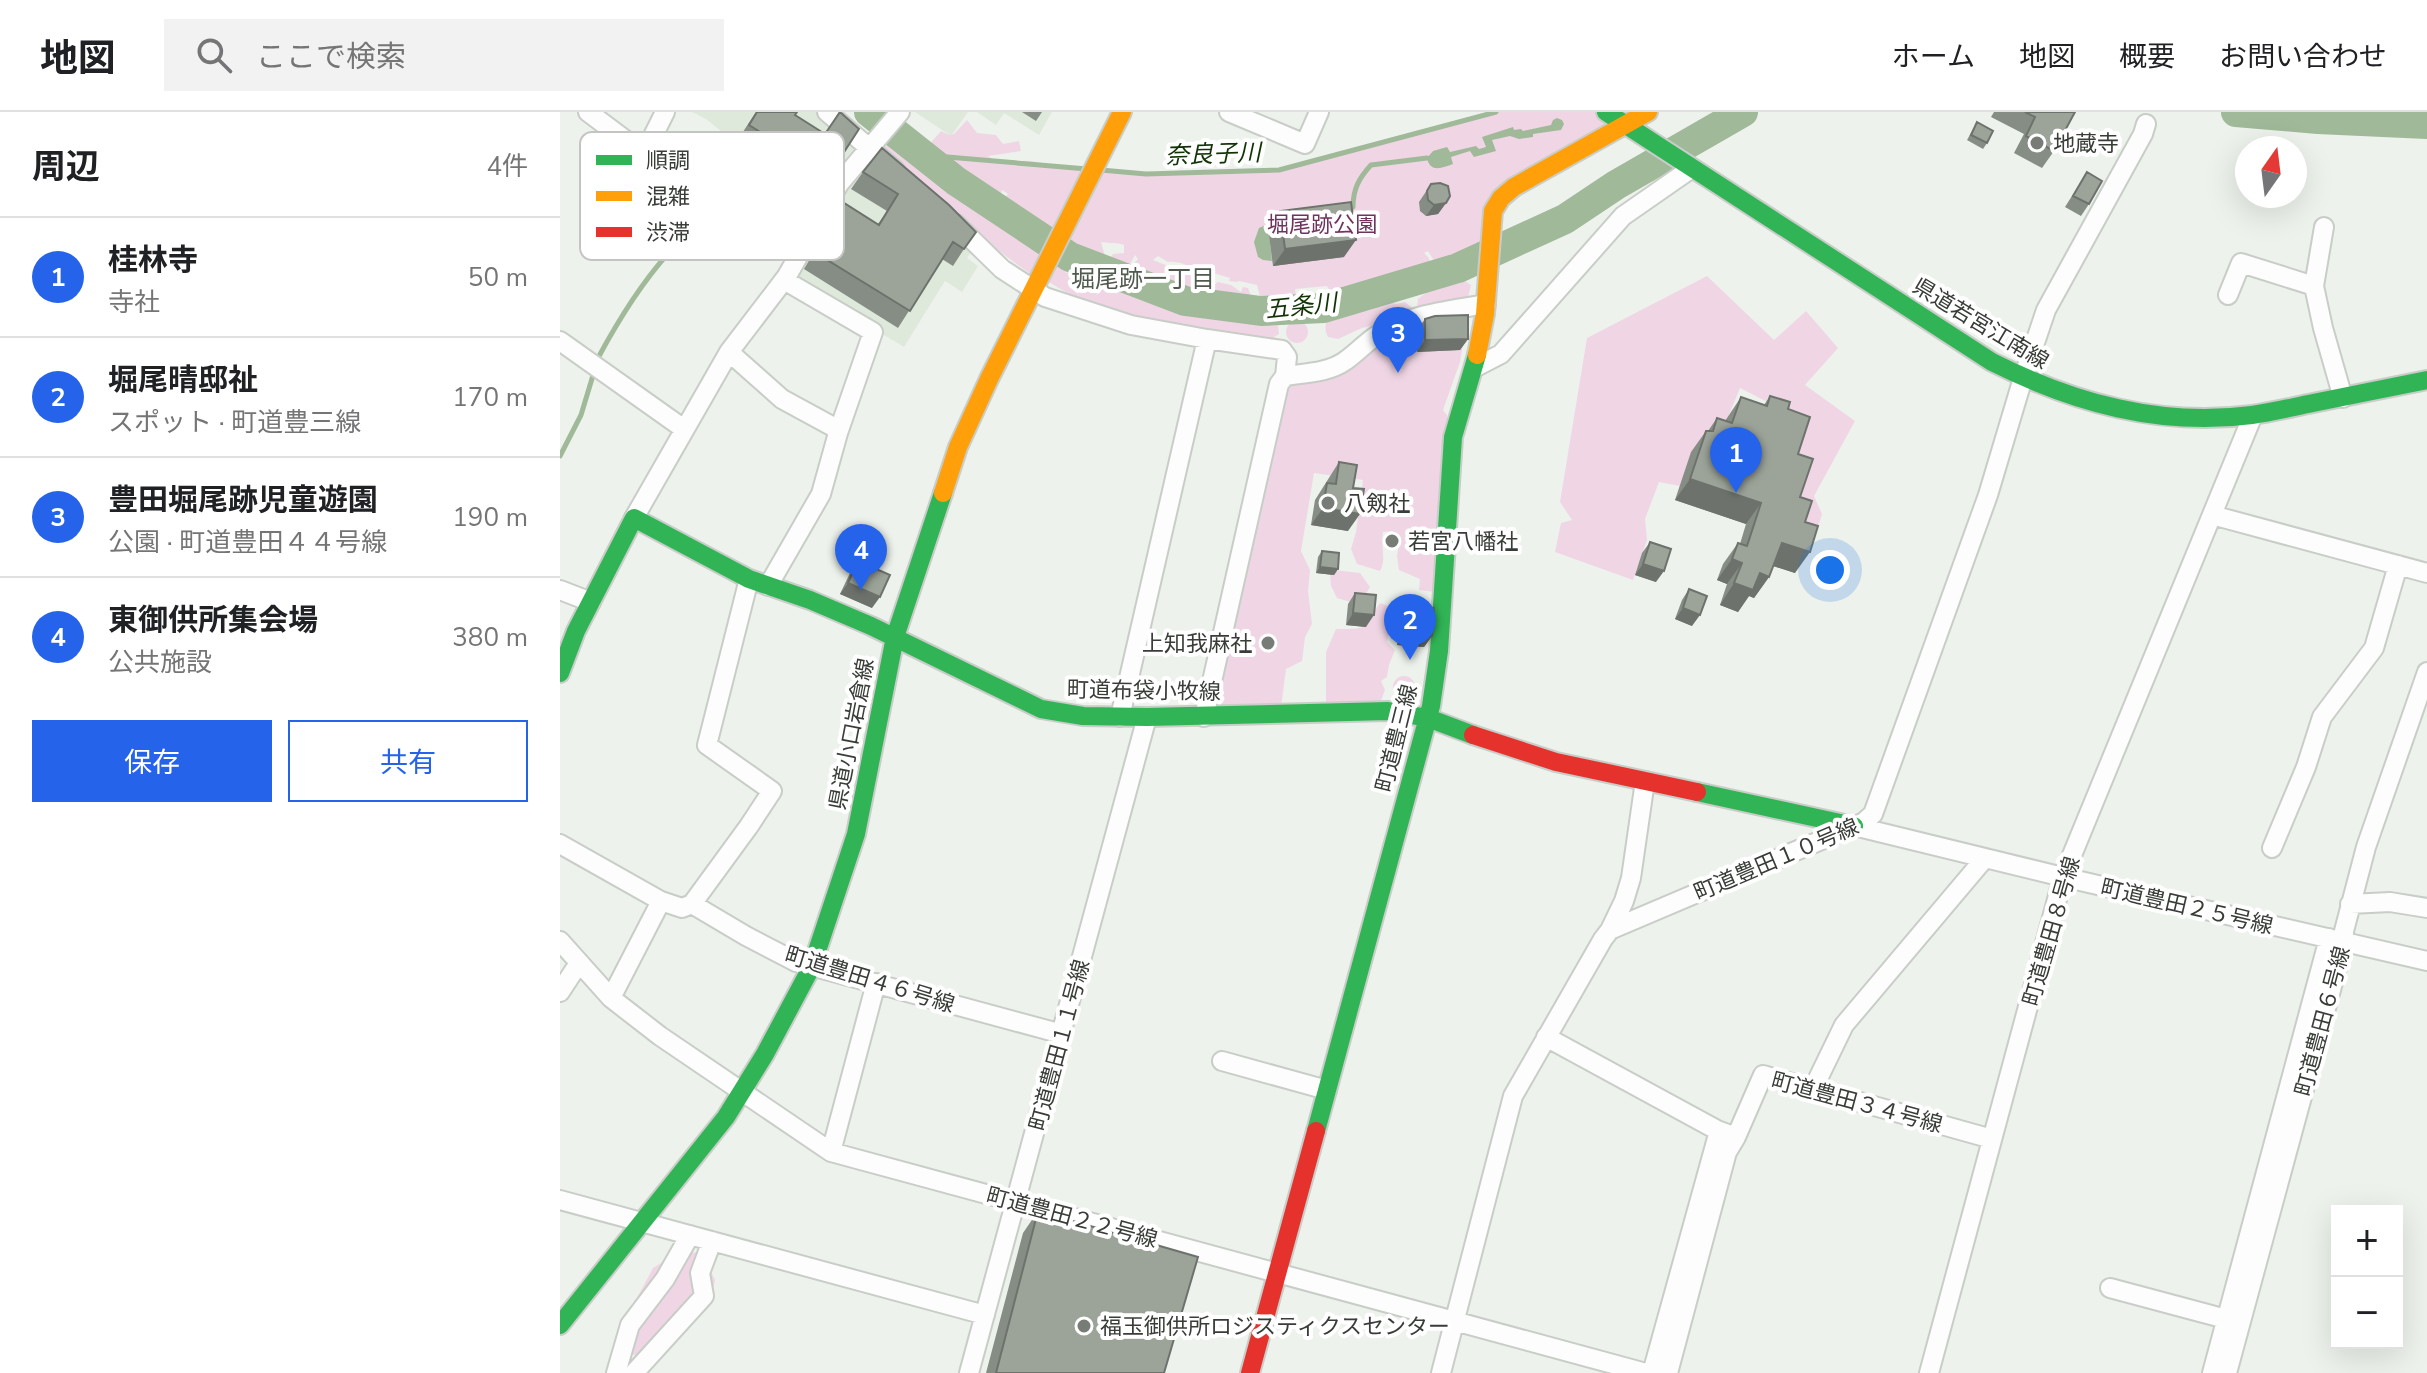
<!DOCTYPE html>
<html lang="ja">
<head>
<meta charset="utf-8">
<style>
  body { margin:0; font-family:"Nunito Sans","Noto Sans JP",sans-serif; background:#f2f2f2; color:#202124 }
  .controls { position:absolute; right:24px; bottom:24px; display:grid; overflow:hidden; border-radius:0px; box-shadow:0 8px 32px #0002 }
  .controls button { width:72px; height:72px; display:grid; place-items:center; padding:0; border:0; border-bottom:2px solid #e0e0e0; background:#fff; color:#202124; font:40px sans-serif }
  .compass { position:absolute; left:1675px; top:24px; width:72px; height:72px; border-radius:50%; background:#fff; box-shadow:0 8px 32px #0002; rotate:14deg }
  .you { position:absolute; left:1270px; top:458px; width:28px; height:28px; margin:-20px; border:6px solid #fff; border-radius:50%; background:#1a73e8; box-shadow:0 0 0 12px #1a73e833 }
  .badge { display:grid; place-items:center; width:52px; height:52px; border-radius:50%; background:#2563eb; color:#fff; font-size:26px; font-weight:700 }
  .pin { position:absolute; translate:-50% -66px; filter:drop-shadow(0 2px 4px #0008) }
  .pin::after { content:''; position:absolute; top:42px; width:28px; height:24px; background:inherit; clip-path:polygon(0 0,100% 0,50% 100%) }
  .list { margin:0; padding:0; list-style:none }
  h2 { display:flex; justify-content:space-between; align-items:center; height:104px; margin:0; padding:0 32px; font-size:34px }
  h2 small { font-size:26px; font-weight:400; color:#757577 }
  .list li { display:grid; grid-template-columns:52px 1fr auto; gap:24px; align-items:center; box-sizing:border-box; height:120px; padding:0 32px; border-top:2px solid #e0e0e0 }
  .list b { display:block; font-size:30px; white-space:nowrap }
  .list p { margin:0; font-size:26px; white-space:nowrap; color:#757577 }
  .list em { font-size:26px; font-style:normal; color:#757577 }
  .actions { display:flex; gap:16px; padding:24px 32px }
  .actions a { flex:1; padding:18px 0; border:2px solid #2563eb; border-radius:0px; text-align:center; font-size:28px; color:#2563eb }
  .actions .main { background:#2563eb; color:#fff }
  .icon { flex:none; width:44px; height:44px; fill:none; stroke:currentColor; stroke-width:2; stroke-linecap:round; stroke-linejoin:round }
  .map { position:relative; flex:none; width:1867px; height:1261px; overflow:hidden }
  header { display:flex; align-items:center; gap:48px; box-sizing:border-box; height:112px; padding:0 40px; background:#fff; border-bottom:2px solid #e0e0e0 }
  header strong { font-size:38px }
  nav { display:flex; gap:44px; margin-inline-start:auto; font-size:28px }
  .search { width:560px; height:72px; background:#f2f2f2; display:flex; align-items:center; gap:20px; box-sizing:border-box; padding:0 28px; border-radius:0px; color:#757577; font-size:30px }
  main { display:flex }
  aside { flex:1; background:#fff }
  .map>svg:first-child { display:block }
</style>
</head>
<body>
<header>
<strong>地図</strong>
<div class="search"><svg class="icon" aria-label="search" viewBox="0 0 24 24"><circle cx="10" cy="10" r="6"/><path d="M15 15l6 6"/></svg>ここで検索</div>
<nav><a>ホーム</a><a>地図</a><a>概要</a><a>お問い合わせ</a></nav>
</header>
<main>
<aside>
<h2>周辺<small>4件</small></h2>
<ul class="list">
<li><span class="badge">1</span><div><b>桂林寺</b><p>寺社</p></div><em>50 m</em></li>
<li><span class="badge">2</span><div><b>堀尾晴邸祉</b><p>スポット · 町道豊三線</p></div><em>170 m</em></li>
<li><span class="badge">3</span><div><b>豊田堀尾跡児童遊園</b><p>公園 · 町道豊田４４号線</p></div><em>190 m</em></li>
<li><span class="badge">4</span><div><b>東御供所集会場</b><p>公共施設</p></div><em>380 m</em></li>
</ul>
<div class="actions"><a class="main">保存</a><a>共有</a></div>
</aside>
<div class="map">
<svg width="1867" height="1261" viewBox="0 0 1867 1261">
  <rect width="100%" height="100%" fill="#edf2ec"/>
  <!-- built -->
  <path fill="#dee9db" d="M132,0H259L298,33L271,65L261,82L207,60L197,48L146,7Z
    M355,0H408L391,24Z
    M417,0H492L479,23L444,1L436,13Z
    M309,44L417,132L407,146L418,154L402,180L385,169L344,235L232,168L281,78Z"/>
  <!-- green -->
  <path fill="#f0d6e5" d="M933,0H1046L1065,12L954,75L923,133L915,143H901L890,155L879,157L868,139L864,141L868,145L873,156L865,160L852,158C846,163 843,164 835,167C822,172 815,183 799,176L788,184L769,178L767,174L735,177L737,190C727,194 708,201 698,202L691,195L682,201L646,180L640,186L633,177L643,166L649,169L648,174L651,175L658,170L671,173L681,180L683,175L688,176L691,184L687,188L692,192L701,189L697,173L679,169L677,170L669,169L670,166L650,160L648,165C635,159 624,148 608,150L598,144L593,148L613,156L622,154L640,164L628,182L609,178L576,166L579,160L574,152L578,147L575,143L570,152L572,162L562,169L555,166L553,159L547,151L553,142L564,141V133C555,130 549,132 541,130L545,144L541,152L521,148L488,127L465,119L447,100L442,88L448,82L442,78L440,85L425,83L398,65V59L383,56L367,35L381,19L389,23L394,22L407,8L417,21L436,23L443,32L459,29L461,39L428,44C439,52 450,50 463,49C471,48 490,53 500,54C539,58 578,62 618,61L620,58L641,60L644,57L648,60L719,58L836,29Z
    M336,23L345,34L363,38L376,58L394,64L411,76L424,95L461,121L468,134L488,139L506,161L513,159L533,162L534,169L574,175L585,182L591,179L617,193H627L644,202L651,197L660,205C672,199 680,202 689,211L692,205L712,206L718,213L719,222L700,234C641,222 579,214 523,190C506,182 492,169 473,164L424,128L320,36L323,28Z
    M1147,164L1214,228L1246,199L1278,236L1245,273L1295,309L1254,384L1262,402L1257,418L1226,406L1223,298L1180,276L1157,332L1131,341L1120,374L1099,370L1085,407L1087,428L1073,468L995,440L1001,411L1012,408L1000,390L1027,226Z
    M889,166H900L911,173L908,185L889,193L857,196L858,187L872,176L880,177Z
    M826,189L836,192L845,190L852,196L851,203L802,216L778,227L768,225C755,199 794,201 810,198L814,191Z
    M907,206L900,250L883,298L887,303L883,481L859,478L860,467L839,458L837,444L840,425L832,419L823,420C820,434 827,447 820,459L797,452L791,437L796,420L803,368L754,361L741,439L750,458L748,479L752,512L745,525L742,549L726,557L720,603L644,605L724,277L731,271L843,216Z
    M726 220a11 11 0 1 1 22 0a11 11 0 1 1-22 0Z
    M774,458L800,461L810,475L803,487L791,490L777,486L771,474L770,462Z
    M820,491L830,495L831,510L827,530L835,538L829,553L827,565L821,569L825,578L817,599L766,602V540L776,517C811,517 802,517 820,491Z
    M833 575a11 11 0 1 1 22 0a11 11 0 1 1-22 0Z
    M141,1139L155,1168L150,1191L103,1242L73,1243L69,1220L77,1186L93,1156L109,1146Z"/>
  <!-- water -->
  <path fill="#9fb999" d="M997,6L1002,8L1004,12L1001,18L973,22V25L959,27L950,24L932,28L936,39L914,45L910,39L891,45L893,52C882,56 870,61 867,46L873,39L887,35L890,40L916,34L919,37L926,35L922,25L953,15L954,18L961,17L963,19L991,13L993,8Z
    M708,112L712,149L703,148L698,145L694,130L699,116Z"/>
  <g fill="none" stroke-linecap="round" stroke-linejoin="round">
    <!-- stream -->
    <path stroke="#9fb999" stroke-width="5" d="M364,43L527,57
      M541,58L586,62L719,58L936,0
      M787,99L793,95C793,77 799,66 811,53L867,46
      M38,246C60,205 84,166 116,133C141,107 169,85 194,59
      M0,344L21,303L34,260"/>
    <!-- river -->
    <path stroke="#9fb999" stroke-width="30" d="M309,0L396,69L510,145L625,189L701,199L764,196L898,156L1005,107L1056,73L1183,0
      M1676,0L1758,7L1867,12"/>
    <!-- street casing -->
    <g stroke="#c9cdc8" stroke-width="22">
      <path id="street" d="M28,0L84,42L105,0
        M267,0L335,58
        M669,0L745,32L759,0
        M396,112L442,157L485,185L571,213L647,227L722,238L727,245L725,264C745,261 768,261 785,249C797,241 807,229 819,222C850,202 891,198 926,192
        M1764,115L1754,174L1763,216L1783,286
        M1668,183L1681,151L1754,174
        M0,229L124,317
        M169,240L222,287L279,318
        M914,256L941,242L1063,104L1132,56
        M1652,403L1867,461
        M74,406L169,240L227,164L279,72L340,0
        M208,474L261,382L278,321L313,220L224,168
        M0,478L31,490
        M560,605L647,227
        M644,605L719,272L725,264
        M1294,714L1503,765L1867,849
        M0,732L101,789L122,796L132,792L186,824L236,850L502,922
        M1712,736L1746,655L1762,605L1814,536L1838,453
        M132,792L189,714L212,679L147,633L189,467
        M1790,792L1830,790L1867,796
        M1050,818L1064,789L1071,766L1085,669
        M0,829L51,886L100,924L271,1040L1086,1261
        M0,880L19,851
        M51,886L101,789
        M986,925L1157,1018L1176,1025L1203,963L1432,1027
        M662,949L767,978
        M1253,977L1284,913L1425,746
        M271,1040L316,871
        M0,1088L425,1203
        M1550,1176L1666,1207
        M56,1261L70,1213L105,1167L130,1123
        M74,1261L144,1184L140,1161L152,1129
        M409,1261L587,605
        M881,1261L953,984L1043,827L1050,818L1304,710L1313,702L1428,383L1463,266L1486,198L1583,22L1586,12
        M1092,1261L1159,1019
        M1108,1261L1167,1040L1176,1025
        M1369,1261L1503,765L1693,303
        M1652,1261L1769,826
        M1667,1261L1784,830V819L1806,735L1867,560"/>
    </g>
    <!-- fast casing -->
    <g stroke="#c9cdc8" stroke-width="22">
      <path id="fast" d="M1046,0L1432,250C1514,291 1600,315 1692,303C1713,300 1733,295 1753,291C1791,283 1829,276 1867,268
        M0,561L16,519L74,406L189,467L250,488L311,514L481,597L523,604L587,605L828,599L868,606L913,623
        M1137,680L1294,714
        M756,1019L871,594L879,539L893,325L917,243
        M0,1213L166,1005L205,942L252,854L296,722L335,525L383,381"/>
    </g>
    <!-- slow casing -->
    <g stroke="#c9cdc8" stroke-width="22">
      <path id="slow" d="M917,243L925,202L933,99L941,86L954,75L1088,0
        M383,381L398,335L429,267L562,0"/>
    </g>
    <!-- jam casing -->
    <g stroke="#c9cdc8" stroke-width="22">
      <path id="jam" d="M913,623L996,650L1137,680
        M690,1261L756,1019"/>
    </g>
    <!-- street -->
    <use href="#street" stroke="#fcfdfc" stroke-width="18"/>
    <!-- fast -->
    <use href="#fast" stroke="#30b455" stroke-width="18"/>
    <!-- slow -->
    <use href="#slow" stroke="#ff9f0a" stroke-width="18"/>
    <!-- jam -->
    <use href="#jam" stroke="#e5322d" stroke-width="18"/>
  </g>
  <!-- wall -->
  <path fill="#868d84" d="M196,0H237L235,3L265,22L279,0L275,54L263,71L222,58L177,29Z
    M462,0H482L476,9Z
    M1434,0H1515L1494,39L1482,56L1454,41L1464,22L1431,5Z
    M1417,10L1427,31L1423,37L1407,28Z
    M322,36L404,137L393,154L382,147L338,216L244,157L273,108L284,91L318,112L327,99L291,77L303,60Z
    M1527,60L1529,92L1521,104L1505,95Z
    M871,72L886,91L878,102L866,104L860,99L859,90Z
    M720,99L784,145L713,154L708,116Z
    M865,207L908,227L900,238L857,240V218Z
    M1210,284L1228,297L1238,342L1240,385L1245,410L1235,461L1213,454L1209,465L1194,486L1189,484L1178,500L1160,493L1167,472L1157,468L1163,452L1178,431L1180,432L1186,412L1115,388L1131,340L1146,319H1148L1157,306L1165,309L1181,285L1204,293Z
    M779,350L788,419L751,413L755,388Z
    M1090,430L1096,470L1075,463L1082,441Z
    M762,439L778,457L774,463L756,461L758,445Z
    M298,449L312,496L280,482L290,461Z
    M1129,477L1132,514L1115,507L1122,488Z
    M795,481L806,515L786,513L788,492Z
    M847,493L872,524L864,535L837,533L839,504Z
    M478,1099L604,1261H426L463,1121Z"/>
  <!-- shaded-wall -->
  <path fill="#6d736c" d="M234,41L275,54L263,71L222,58Z
    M886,91L878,102L866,104L874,93Z
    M796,128L784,145L713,154L725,137Z
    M908,227L900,238L857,240L865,228Z
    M1130,367L1201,391L1186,412L1115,388Z
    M763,396L800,402L788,419L751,413Z
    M1222,431L1250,440L1235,461L1207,452Z
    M1172,447L1182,451L1167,472L1157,468Z
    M1083,452L1104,459L1096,470L1075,463Z
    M760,455L778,457L774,463L756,461Z
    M1200,461L1209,465L1194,486L1189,484L1178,500L1160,493L1174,471Z
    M288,471L320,485L312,496L280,482Z
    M1123,496L1140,503L1132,514L1115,507Z
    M793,501L814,503L806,515L786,513Z
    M844,522L872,524L864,535L837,533Z"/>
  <!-- building -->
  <path fill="#9ca49a" stroke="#6d736c" stroke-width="2" d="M197,0H237L235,3L265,22L280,0L299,17L275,54L234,41L189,13Z
    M1465,0H1515L1494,39L1466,24L1475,5Z
    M1417,10L1433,19L1427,31L1411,23Z
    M322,36L389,93L416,120L404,137L393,130L350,199L256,141L284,91L319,113L338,82L303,60Z
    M1527,60L1542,69L1529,92L1513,84Z
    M880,71L888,74L890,84L886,91L874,93L868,88L867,79L871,72Z
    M791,90L796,128L725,137L720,99Z
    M908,203V227L865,228V207L875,204Z
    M1210,284L1230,290L1228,297L1250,305L1238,342L1253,347L1240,385L1252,389L1245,410L1258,414L1250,440L1222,431L1209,465L1200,461L1193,478L1174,471L1182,451L1172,447L1178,431L1187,434L1201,391L1130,367L1146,319H1153L1157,306L1172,311L1181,285L1207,294Z
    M779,350L797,353L793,376L804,377L800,402L763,396L767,371L776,372Z
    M1090,430L1111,437L1104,459L1083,452Z
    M762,439L779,441L778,457L760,455Z
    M298,449L330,463L320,485L288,471Z
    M1129,477L1147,484L1140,503L1123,496Z
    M795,481L816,483L814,503L793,501Z
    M847,493L874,496L872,524L844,522Z
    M478,1099L638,1145L604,1261H436Z"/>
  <!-- markers -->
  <g fill="#787c77" stroke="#fff" stroke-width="3">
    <circle cx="1477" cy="31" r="8"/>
    <circle cx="768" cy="391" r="8"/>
    <circle cx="832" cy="429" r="8"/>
    <circle cx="708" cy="531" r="8"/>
    <circle cx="524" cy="1214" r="8"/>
  </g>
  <g text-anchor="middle" stroke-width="8" stroke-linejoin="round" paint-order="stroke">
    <!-- poi labels -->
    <g font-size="22" fill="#393d38" stroke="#fff" text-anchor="start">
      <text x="1493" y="39">地蔵寺</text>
      <text x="784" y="399">八剱社</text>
      <text x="848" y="437">若宮八幡社</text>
      <text x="692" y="539" text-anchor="end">上知我麻社</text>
      <text x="540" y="1222">福玉御供所ロジスティクスセンター</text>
    </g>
    <!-- park labels -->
    <g font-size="22" fill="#70335e" stroke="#fff">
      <text x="762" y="120">堀尾跡公園</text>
    </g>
    <!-- street labels -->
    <g font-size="22" fill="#393d38" stroke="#fff">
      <text transform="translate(1421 211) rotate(31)" y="8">県道若宮江南線</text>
      <text transform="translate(584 578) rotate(1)" y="8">町道布袋小牧線</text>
      <text transform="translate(291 622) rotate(-79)" y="8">県道小口岩倉線</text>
      <text transform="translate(836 626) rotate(-76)" y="8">町道豊三線</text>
      <text transform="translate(1216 747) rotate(-23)" y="8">町道豊田１０号線</text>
      <text transform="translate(1627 794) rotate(13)" y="8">町道豊田２５号線</text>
      <text transform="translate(1491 819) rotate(-74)" y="8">町道豊田８号線</text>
      <text transform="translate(310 867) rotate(17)" y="8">町道豊田４６号線</text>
      <text transform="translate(1762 909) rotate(-75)" y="8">町道豊田６号線</text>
      <text transform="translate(499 933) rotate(-75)" y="8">町道豊田１１号線</text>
      <text transform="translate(1297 990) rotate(15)" y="8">町道豊田３４号線</text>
      <text transform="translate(512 1105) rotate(15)" y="8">町道豊田２２号線</text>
    </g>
    <!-- water labels -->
    <g font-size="24" font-style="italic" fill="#113405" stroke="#fff">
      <text transform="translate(653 42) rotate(-2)" y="8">奈良子川</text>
      <text transform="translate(741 194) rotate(-6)" y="8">五条川</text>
    </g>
    <!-- neighbourhood labels -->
    <g font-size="24" fill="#515a4e" stroke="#fff">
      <text x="583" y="175">堀尾跡一丁目</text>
    </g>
  </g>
  <!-- legend -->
  <rect x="20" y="20" width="264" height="128" rx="12" fill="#fff" stroke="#c4c5c3" stroke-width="2"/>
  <rect x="36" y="43" width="36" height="10" fill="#30b455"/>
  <rect x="36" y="79" width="36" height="10" fill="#ff9f0a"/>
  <rect x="36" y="115" width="36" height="10" fill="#e5322d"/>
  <g font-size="22" fill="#393d38">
    <text x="86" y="56">順調</text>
    <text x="86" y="92">混雑</text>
    <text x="86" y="128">渋滞</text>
  </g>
</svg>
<div class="controls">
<button>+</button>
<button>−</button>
</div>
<svg class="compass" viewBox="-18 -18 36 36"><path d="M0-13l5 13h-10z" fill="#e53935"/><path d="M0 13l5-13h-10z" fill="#757577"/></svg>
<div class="you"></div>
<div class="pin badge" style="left:1176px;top:381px">1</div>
<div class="pin badge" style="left:850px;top:548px">2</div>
<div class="pin badge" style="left:838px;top:261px">3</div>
<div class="pin badge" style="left:301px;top:478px">4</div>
</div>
</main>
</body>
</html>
